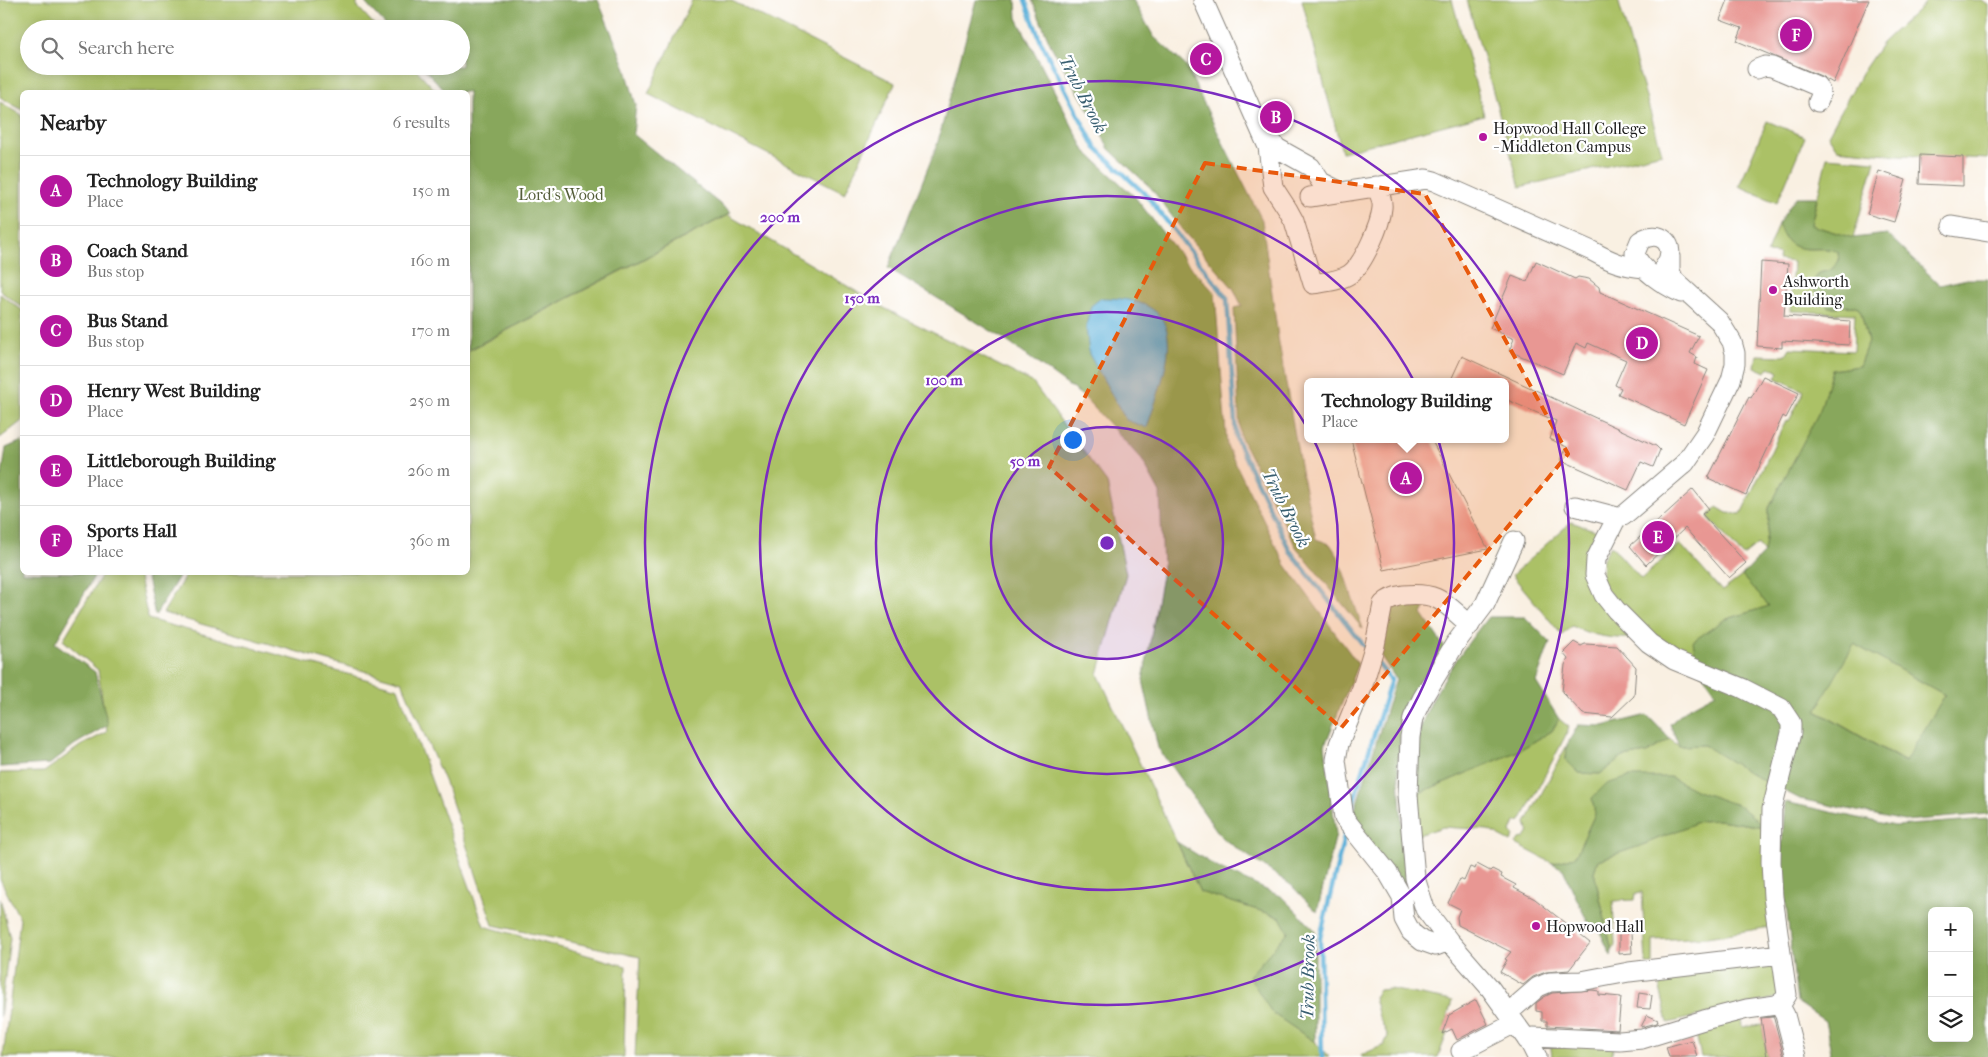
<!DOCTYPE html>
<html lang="en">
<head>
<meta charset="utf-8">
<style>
  body { margin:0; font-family:"IM FELL French Canon",serif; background:#f6f6f6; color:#222 }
  .controls { position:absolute; right:15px; bottom:15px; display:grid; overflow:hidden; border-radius:8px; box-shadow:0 2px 12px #0003 }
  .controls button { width:45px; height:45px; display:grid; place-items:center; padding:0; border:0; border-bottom:1px solid #e0e0e0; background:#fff; color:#222; font:25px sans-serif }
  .you { position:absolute; left:1072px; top:439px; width:18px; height:18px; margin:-12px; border:4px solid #fff; border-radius:50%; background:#1a73e8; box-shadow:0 0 0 8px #1a73e833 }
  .badge { display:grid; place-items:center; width:32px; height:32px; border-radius:50%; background:#b5179e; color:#fff; font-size:16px; font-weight:700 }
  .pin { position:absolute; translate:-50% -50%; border:2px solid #fff; box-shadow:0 1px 5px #0006 }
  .popup { position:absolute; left:1304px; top:378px; width:205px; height:65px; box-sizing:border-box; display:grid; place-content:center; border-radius:8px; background:#fff; filter:drop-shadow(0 1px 4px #0005); font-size:16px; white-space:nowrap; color:#767676 }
  .popup b { font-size:19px; color:#222 }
  .popup::after { content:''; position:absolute; left:50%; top:100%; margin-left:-10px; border:10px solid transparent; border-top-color:#fff }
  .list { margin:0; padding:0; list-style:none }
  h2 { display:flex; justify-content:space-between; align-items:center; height:65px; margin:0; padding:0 20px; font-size:21px }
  h2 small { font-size:16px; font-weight:400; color:#767676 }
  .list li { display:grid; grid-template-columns:32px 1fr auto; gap:15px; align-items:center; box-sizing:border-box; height:70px; padding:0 20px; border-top:1px solid #e0e0e0 }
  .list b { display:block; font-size:19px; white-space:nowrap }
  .list p { margin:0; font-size:16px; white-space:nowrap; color:#767676 }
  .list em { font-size:16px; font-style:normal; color:#767676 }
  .icon { flex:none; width:28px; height:28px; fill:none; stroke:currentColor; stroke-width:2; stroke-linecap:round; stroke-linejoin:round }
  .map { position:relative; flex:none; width:1988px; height:1057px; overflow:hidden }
  .search { position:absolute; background:#fff; box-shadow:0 2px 12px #0003; left:20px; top:20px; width:450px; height:55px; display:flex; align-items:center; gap:12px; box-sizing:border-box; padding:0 18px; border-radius:28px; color:#767676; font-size:19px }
  .panel { position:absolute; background:#fff; box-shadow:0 2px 12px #0003; left:20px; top:90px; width:450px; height:485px; border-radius:8px }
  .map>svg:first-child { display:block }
</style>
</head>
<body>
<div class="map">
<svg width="1988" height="1057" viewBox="0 0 1988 1057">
  <rect width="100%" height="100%" fill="#fff"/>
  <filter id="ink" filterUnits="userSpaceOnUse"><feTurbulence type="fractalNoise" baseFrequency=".02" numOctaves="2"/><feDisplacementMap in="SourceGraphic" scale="10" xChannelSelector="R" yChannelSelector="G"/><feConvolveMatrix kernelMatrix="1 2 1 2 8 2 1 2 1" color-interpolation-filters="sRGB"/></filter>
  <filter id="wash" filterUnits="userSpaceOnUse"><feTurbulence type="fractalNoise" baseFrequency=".0096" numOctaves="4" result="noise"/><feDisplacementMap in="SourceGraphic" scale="20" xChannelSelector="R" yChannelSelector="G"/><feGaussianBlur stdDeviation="1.12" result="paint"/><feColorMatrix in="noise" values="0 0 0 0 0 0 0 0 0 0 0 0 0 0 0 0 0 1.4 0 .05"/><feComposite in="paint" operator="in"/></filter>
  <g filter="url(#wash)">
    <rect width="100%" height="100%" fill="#f9f0e2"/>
    <!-- green -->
    <path fill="#abc166" stroke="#646e41" d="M0,0H357V6L378,29H29V66H413L437,92H22V110L0,97Z
      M692,0H730L895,83L845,193L648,94Z
      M1302,0H1452L1484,115L1342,152Z
      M1467,0H1618L1662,153L1520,187Z
      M1928,0H1981L1988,4V159L1898,155L1837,149L1828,135L1861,74L1882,43Z
      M0,102L22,115V307L0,291Z
      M1767,121L1805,137L1777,203L1739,186Z
      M1827,157L1875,161L1853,238L1811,225Z
      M728,215L884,308L1032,382L1107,483L1126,574L1098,674L1200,892L1280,917L1289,932L1272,1013L1315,1042L1329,1057H635L640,957L493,925L448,790L402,682L163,613L187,573L468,572V351Z
      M1778,224C1781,230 1783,238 1788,242C1802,255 1823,244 1838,252L1839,261L1831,270L1819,273L1812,283L1818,299L1830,307L1857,306L1861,312L1868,342L1859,366L1832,370L1820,410L1769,508V519L1764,553L1758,544L1743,556L1708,517L1717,507L1727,513L1741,514L1786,420L1789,421L1804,391L1776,378L1779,372L1769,367L1766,372L1755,367L1757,355L1785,356L1790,348L1853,351L1855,314L1790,311L1793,262L1778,260L1779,254L1767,253Z
      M0,294L22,310V421L0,438Z
      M1571,522L1600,532C1594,541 1587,549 1585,560C1578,587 1615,620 1632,638C1611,639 1592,636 1572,626L1562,635L1512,575Z
      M1680,544L1722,591L1742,576L1769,606L1724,620L1696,665L1672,653L1601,585L1603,558L1611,545L1641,579Z
      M103,573H138L148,619L398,688L484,926L626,966L624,1057H3L20,919L0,879V773L44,772L80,746L107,732L98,670L63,640Z
      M1854,644L1945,695L1906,762L1815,710Z
      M1559,719L1569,727L1567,733L1521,821L1515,822L1511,832L1514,836L1511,842L1488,830L1443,827L1418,835L1417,794L1516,752L1552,731Z
      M1670,739L1679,746L1704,745L1771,785V927L1707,937L1653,940V964H1646L1642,892L1636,893L1635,900L1613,901L1615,944L1612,951L1594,872L1598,860L1640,846L1700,821L1719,820L1763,827L1670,777L1595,814L1575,857L1552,863L1516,844L1519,839L1525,838L1529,832L1526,823L1567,745L1566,760L1579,773L1600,774L1623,757L1647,753Z
      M0,898L10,938L0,1017Z
      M1776,959L1781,992L1776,998L1668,1023L1657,975Z
      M1390,989L1452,1001L1445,1026L1448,1031L1438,1057H1362L1361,1055L1384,1045L1388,1036L1379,1017L1374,997L1379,990Z
      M1741,1017L1742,1027L1762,1025L1767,1057H1701L1695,1029Z
      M1550,1041L1613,1046L1612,1057H1552Z"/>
    <!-- forest -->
    <path fill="#88a75b" stroke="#52623c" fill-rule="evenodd" d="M366,0H598L625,66L636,105L633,134L731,213L468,350V92H446L422,66H461V29H389L366,4Z
      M976,0H1016L1017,18L1085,151L1135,197L1184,260L1215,293L1227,446L1285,564L1358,664L1325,745L1336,834L1317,912L1291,885L1222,838L1158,748L1143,680L1163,570L1160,493L1142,460L1084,397L1001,337L888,268L937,145ZM1101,298L1126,420L1109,389Z
      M1032,0H1133L1154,37L1186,66L1219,135L1262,220L1278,337L1302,476L1316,539L1330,544L1338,556L1363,629L1296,547L1240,436L1234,308L1242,306L1233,288L1183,231L1151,188L1109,149L1094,119L1051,46Z
      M1796,197H1817L1811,225L1853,238L1887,234L1940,285L1967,279H1988V814L1904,821L1800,799L1751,774L1704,745L1679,746L1670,724L1688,708L1716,693L1697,666L1693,641L1724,620L1769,606L1742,576L1764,553L1769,519V508L1820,410L1832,370L1859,366L1868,342L1861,312L1857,306L1830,307L1818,299L1812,283L1819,273L1831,270L1839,261L1838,252C1823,244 1802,255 1788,242C1783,238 1781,230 1778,224ZM1854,644L1945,695L1905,762L1816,711Z
      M22,441V572L96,573L55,643L95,672L108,725L74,745L50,764L0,767V476L2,475L6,448Z
      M146,573H181L155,616Z
      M1414,601L1428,603L1422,614L1445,648L1419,690L1401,726L1398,765L1402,827L1411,895L1351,822L1396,679L1378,652L1391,606Z
      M1488,617H1525L1550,642L1536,682L1559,719L1552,731L1516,752L1417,794C1417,778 1415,760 1417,744C1421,706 1464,647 1488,617Z
      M1647,715L1670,739L1647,753L1623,757L1600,774L1579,773L1566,760L1567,745L1578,725L1603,726Z
      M1630,777H1670L1697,791L1740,806L1765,827L1719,820L1700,821L1640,846L1598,860L1594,872L1612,951L1611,956L1600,932L1587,921L1563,869L1552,863L1575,857L1595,814L1592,798L1606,784Z
      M1785,802L1895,826L1988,819V1057H1829L1831,1052L1825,1021L1797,1002L1781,859ZM1932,911H1969V1038H1932Z
      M1177,842L1220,869L1282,897L1315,930V1042L1272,1013L1249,976L1288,932L1280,917L1200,892Z"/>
    <!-- water -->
    <path fill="#5db1d9" stroke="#3c667a" d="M1101,298C1200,297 1166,367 1147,428L1126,420L1089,354L1086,326L1091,306Z"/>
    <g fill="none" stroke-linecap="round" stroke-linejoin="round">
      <!-- stream -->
      <path stroke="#5db1d9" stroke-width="4.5" d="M1025,0L1041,42L1095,147L1147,196L1227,298L1236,438L1290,551L1368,651
        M1351,809L1391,680L1376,661
        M1322,1057L1320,938L1346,829"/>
    </g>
    <g id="blocks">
      <!-- building -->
      <path fill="#e89793" d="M1728,0H1869L1833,83L1821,76L1737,41L1742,28L1720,20Z
        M1920,155L1963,157V186L1919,184Z
        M1879,171L1906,180L1894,222L1867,214Z
        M1536,261L1575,279L1578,277L1589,279L1599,287L1600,292L1699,336L1690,353L1697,357L1695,364L1708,370L1684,424L1618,394L1621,388L1615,385L1626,360L1588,343L1586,348L1576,343L1563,374L1509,351L1514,339L1490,328L1512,276L1527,282Z
        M1761,262L1788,264L1784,316L1850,321L1849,345L1782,341V348L1757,346Z
        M1462,356L1656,446L1660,450L1653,467L1641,462L1628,490L1561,460L1567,447L1550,439L1556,421L1505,399V382H1450Z
        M1763,376L1799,393L1786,418L1783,416L1746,495L1708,478L1749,397L1751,398Z
        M1351,439H1431L1488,549L1384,570Z
        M1693,489L1709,509L1702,514L1746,563L1729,578L1685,528L1646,565L1630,546Z
        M1574,642L1581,646L1585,644L1617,646L1636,667L1634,696L1612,717L1583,714L1562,692L1565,665L1568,659L1563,653Z
        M1477,864L1490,871L1492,869L1502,874L1501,877L1516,885L1514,888L1535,899L1590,943L1569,970L1546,972L1533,977L1523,985L1500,972L1507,960L1505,959L1511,952L1458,925L1457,917L1460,909L1448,903L1460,879L1464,881L1470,867L1475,869Z
        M1619,933H1631L1632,953L1619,954Z
        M1592,990L1599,991V995L1621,997L1618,1030L1547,1026V1021H1542V1012L1536,1011V1003L1544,997L1552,993Z
        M1639,993L1652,995L1650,1009L1637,1008Z
        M1476,1000L1488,1024L1457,1040L1452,1029L1442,1034L1449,1015Z
        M1647,1015L1658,1020L1657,1023L1641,1027Z
        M1773,1017L1774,1019L1784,1057H1767L1761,1018Z
        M1692,1040L1697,1057H1669L1666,1047Z"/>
    </g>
  </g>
  <g filter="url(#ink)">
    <use href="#blocks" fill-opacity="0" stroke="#8a867f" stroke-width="1"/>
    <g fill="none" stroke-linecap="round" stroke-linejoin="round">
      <!-- minor casing -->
      <g stroke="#8a867f" stroke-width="21">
        <path id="minor" d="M1203,0L1268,147L1273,187L1288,210L1294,221L1313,284C1325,282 1340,281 1350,274C1363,265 1381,224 1382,208C1383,200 1379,193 1376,186
          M1757,69L1765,66L1772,67L1817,86C1822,92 1821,96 1818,102
          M1265,133L1277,148L1311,167L1321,182L1341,192
          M1310,197L1426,179L1434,181L1592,251C1612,262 1622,266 1644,268
          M1952,226L1988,232
          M1665,266C1679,246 1660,227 1640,241L1635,253C1639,270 1666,286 1681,293
          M1575,506L1617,517L1623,516L1685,463L1705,434L1731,380L1735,364V353L1732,342L1719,321L1674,280L1670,271V256
          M1514,541L1485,604L1455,644L1422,699L1413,718L1410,737L1408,795L1415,878L1425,909L1449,941L1490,988L1531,1045L1537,1057
          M1449,941L1436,946L1422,941L1411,932L1404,919L1402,897L1388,873L1344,818L1336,760L1339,744L1362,688L1375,645L1383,604C1389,598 1396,596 1404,595C1440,592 1444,603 1470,625
          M1779,1004L1785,1015L1796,1057
          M1508,1013L1538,987L1550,982L1581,981L1629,972L1781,954
          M1527,1040L1533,1037L1620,1041L1642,1039L1704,1020L1747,1009L1776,1005L1783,1001L1787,995L1773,897L1771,862L1772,809L1791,733V723L1781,708L1742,688L1674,660L1649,643L1616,610L1604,595L1595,575L1596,559L1617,517
          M1461,1051L1515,1023"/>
      </g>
      <!-- minor -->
      <use href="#minor" stroke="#fff" stroke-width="19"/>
    </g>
  </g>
  <!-- marked area -->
  <path fill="#e8590c" fill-opacity="0.2" stroke="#e8590c" stroke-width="4" stroke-dasharray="10 6" stroke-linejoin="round" d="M1205,163L1425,194L1568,454L1341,728L1049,467Z"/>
  <!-- distance rings -->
  <circle cx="1107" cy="543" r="116" fill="#7b2cbf" fill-opacity=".12"/>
  <g fill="none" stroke="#7b2cbf" stroke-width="2.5">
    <circle cx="1107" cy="543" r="116"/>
    <circle cx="1107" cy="543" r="231"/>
    <circle cx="1107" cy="543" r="347"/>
    <circle cx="1107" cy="543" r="462"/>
  </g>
  <!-- markers -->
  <g fill="#b5179e" stroke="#fff" stroke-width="2">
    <circle cx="1483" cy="137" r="5"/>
    <circle cx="1773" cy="290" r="5"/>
    <circle cx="1536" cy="926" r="5"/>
  </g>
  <g text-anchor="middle" stroke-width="4.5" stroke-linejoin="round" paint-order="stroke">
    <!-- poi labels -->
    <g font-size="16" fill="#1c1c1c" stroke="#fff" text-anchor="start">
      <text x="1493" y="134">Hopwood Hall College<tspan x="1493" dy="18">- Middleton Campus</tspan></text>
      <text x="1783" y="287">Ashworth<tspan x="1783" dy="18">Building</tspan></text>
      <text x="1546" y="932">Hopwood Hall</text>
    </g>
    <!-- park labels -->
    <g font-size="16" fill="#555e3a" stroke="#fff">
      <text x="561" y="200">Lord's Wood</text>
    </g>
    <!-- water labels -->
    <g font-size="18" font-style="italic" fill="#395f71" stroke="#fff">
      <text transform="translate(1083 94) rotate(63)" y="6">Trub Brook</text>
      <text transform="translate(1286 508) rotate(63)" y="6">Trub Brook</text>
      <text transform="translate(1308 977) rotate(-89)" y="6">Trub Brook</text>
    </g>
  </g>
  <circle cx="1107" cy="543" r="8" fill="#7b2cbf" stroke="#fff" stroke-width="2.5"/>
  <g font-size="15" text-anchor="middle" font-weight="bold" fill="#7b2cbf" stroke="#fff" stroke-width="4.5" stroke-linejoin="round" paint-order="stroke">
    <text x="780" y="222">200 m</text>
    <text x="862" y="303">150 m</text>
    <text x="944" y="385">100 m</text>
    <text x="1025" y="466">50 m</text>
  </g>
</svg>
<div class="controls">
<button>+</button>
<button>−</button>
<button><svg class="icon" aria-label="layers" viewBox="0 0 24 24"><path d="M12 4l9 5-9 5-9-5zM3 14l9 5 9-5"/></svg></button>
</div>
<div class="you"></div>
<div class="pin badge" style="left:1406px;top:478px">A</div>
<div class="popup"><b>Technology Building</b>Place</div>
<div class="pin badge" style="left:1276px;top:117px">B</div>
<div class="pin badge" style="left:1206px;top:59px">C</div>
<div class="pin badge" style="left:1642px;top:343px">D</div>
<div class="pin badge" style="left:1658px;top:537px">E</div>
<div class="pin badge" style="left:1796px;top:35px">F</div>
<div class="search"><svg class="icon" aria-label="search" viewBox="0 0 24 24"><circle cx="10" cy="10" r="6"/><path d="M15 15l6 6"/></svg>Search here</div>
<section class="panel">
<h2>Nearby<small>6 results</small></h2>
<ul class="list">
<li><span class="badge">A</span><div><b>Technology Building</b><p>Place</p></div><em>150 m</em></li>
<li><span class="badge">B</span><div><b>Coach Stand</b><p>Bus stop</p></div><em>160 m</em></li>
<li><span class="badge">C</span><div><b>Bus Stand</b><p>Bus stop</p></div><em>170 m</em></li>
<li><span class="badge">D</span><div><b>Henry West Building</b><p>Place</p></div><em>250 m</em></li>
<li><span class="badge">E</span><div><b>Littleborough Building</b><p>Place</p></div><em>260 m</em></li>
<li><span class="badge">F</span><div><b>Sports Hall</b><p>Place</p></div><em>360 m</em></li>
</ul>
</section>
</div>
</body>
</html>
